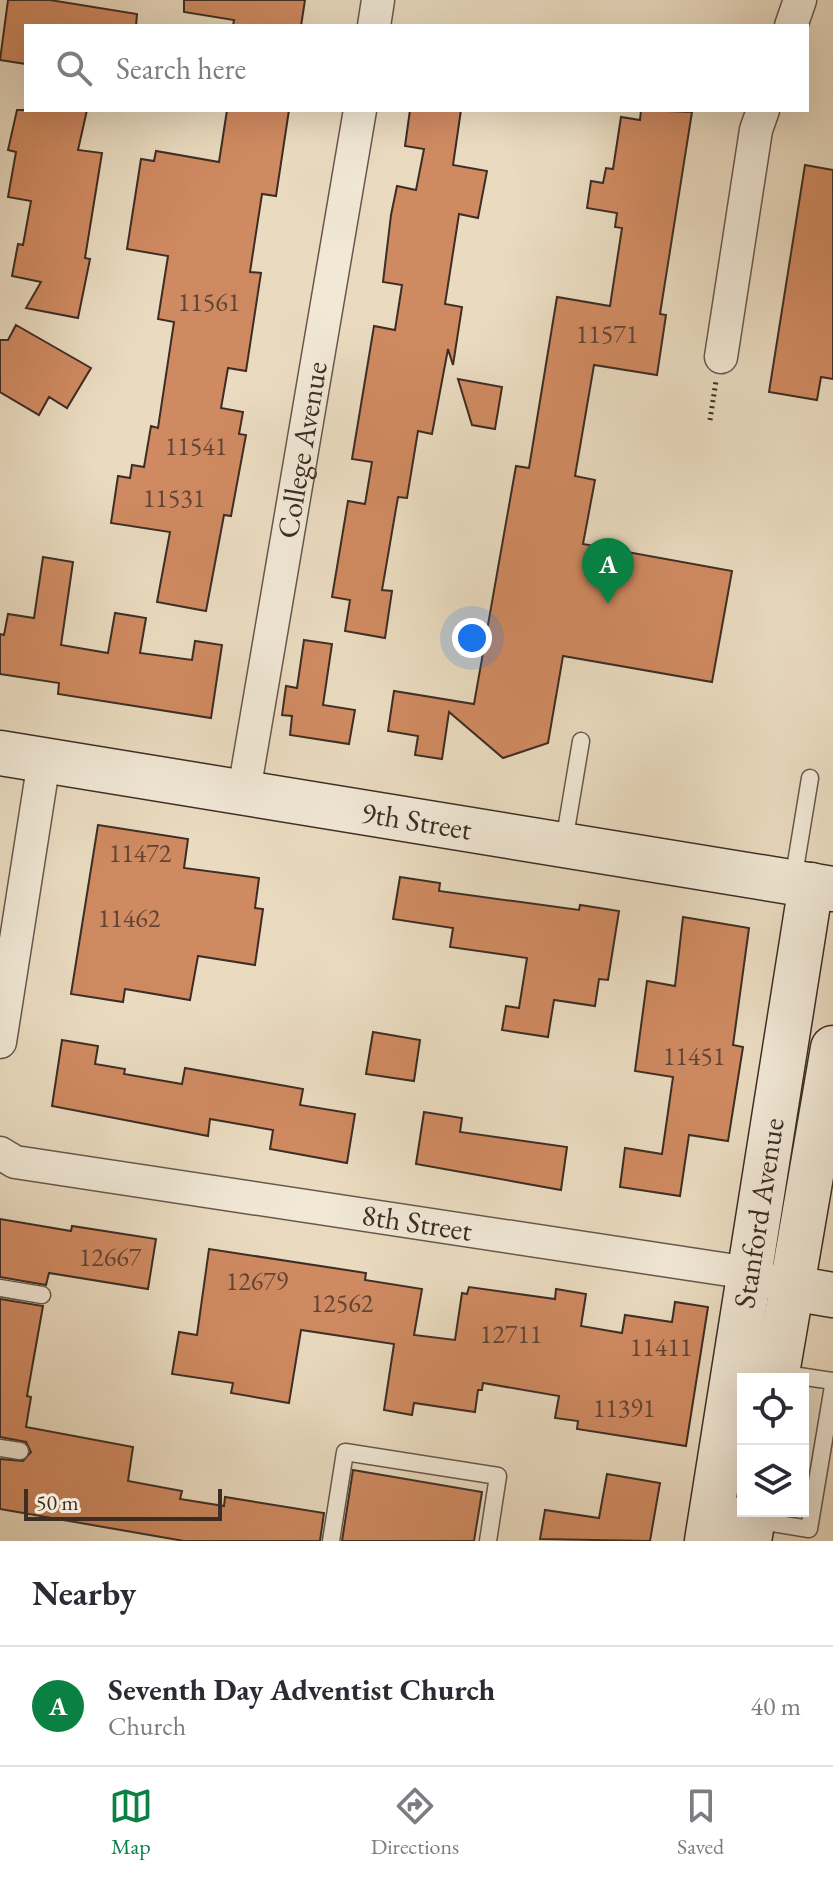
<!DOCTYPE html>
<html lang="en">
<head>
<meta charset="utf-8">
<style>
  body { margin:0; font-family:"EB Garamond",serif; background:#f2f2f3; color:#2b2b33 }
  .controls { position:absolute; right:24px; bottom:24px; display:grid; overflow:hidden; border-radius:0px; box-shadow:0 8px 32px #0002 }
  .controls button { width:72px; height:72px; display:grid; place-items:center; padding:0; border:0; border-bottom:2px solid #e1e1e2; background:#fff; color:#2b2b33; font:40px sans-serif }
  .scale { position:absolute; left:24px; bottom:20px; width:198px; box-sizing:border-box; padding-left:8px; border:4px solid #3d2d25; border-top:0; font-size:22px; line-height:28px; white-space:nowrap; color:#3d2d25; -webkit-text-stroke:6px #f1e8d6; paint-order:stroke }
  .you { position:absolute; left:472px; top:638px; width:28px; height:28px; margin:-20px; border:6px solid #fff; border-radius:50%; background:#1a73e8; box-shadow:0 0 0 12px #1a73e833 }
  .badge { display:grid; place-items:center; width:52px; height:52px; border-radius:50%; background:#0b8043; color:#fff; font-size:26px; font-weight:700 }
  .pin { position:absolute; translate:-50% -66px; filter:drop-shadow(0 2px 4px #0008) }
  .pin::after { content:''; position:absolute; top:42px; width:28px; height:24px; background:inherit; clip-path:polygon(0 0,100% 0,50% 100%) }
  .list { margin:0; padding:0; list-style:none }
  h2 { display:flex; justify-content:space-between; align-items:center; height:104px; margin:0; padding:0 32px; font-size:34px }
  h2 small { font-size:26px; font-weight:400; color:#7c7c81 }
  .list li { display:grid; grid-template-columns:52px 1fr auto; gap:24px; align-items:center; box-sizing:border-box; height:120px; padding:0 32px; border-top:2px solid #e1e1e2 }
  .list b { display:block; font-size:30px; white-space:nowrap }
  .list p { margin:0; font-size:26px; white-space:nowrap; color:#7c7c81 }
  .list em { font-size:26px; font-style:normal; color:#7c7c81 }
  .icon { flex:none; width:44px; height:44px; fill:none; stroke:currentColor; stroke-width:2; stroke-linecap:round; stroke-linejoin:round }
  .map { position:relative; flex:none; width:833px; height:1541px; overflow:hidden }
  .search { position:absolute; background:#fff; box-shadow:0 8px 32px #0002; left:24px; right:24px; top:24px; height:88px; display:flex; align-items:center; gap:20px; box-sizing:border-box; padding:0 28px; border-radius:0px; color:#7c7c81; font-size:30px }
  .sheet { height:224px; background:#fff }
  nav { display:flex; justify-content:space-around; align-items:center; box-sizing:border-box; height:112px; border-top:2px solid #e1e1e2; background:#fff; font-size:22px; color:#7c7c81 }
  nav a { display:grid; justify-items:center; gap:4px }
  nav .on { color:#0b8043 }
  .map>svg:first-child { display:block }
</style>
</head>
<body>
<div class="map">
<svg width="833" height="1541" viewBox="0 0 833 1541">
  <rect width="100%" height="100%" fill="#eadbc0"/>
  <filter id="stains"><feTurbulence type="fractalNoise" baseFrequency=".0025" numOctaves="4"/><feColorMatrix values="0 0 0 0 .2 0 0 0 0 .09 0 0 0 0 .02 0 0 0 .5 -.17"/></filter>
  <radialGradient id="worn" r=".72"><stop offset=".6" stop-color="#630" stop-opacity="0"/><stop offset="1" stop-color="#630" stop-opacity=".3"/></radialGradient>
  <!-- building -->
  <path fill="#d08a61" stroke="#3d2d25" stroke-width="2" d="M8,0H50L137,14L136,26H26V64L0,60Z
    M184,0H305L301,26H233L234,20L184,12Z
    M17,110H87L78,150L102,153L85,258L90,259L78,318L26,308L41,282L12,276L18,244L23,245L31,201L8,197L16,152L8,150Z
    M227,110H289L276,196L262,194L250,272L261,273L246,371L228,368L221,408L243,412L239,434L246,435L231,516L224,515L206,611L157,602L170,532L111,523L118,476L130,478L132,465L144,467L151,426L158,428L174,322L158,319L168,256L127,249L141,159L154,161L156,151L219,162Z
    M410,110H461L453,165L487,171L478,218L459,214L445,304L462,307L453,365L448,349L432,434L418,431L407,498L398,497L382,590L392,591L385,638L345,631L350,600L332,597L348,501L365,504L372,462L352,459L374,326L395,330L402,285L383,282L391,215L397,186L416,190L424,149L405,146Z
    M641,110L692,112L660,314L666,315L657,375L594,365L575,476L595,480L583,544L732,571L712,682L563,656L548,743L503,758L449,712L442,759L415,755L418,736L388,731L394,691L474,704L516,466L529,468L557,297L610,306L622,228L615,227L617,213L587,208L591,181L603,183L606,168L613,169L621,117L640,120Z
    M805,165L833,170V379L821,377L817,400L769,392Z
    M16,325L91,368L67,408L49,397L39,415L0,392V340H8Z
    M458,379L502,387L495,429L472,425Z
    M43,557L73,562L61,645L108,653L115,613L146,618L140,653L192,660L195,641L222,645L211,718L58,694L59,683L0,674V634L4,635L8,614L34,618Z
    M304,640L332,644L323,705L355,710L349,744L290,735L292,716L282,715L286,686L297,688Z
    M98,825L188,839L184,868L259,878L255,908L263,909L255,965L198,956L190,1000L125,989L123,1002L71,994Z
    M400,877L440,883L439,891L579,910L580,905L619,911L608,980L599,979L595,1006L554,1000L548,1037L502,1030L506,1006L519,1008L527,958L450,947L453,928L393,919Z
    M683,917L749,928L733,1045L743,1047L728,1141L689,1135L680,1196L620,1187L625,1148L662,1154L673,1077L635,1071L647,981L675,986Z
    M373,1032L420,1040L414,1081L366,1074Z
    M62,1040L98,1046L95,1064L125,1069L124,1074L182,1084L185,1068L303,1089L300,1105L355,1114L347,1163L270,1149L273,1130L210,1119L208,1136L52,1106Z
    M424,1112L462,1118L460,1132L567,1147L561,1190L416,1164Z
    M0,1219L71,1231L72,1226L156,1239L148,1289L49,1273L46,1285L0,1277Z
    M209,1249L366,1273L365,1280L422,1289L414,1335L455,1340L462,1293L467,1294L469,1287L555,1299L556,1289L586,1294L581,1326L622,1333L625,1315L672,1322L675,1302L708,1307L686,1446L577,1429L578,1421L555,1418L559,1396L483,1383L482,1390H478L475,1412L414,1403L412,1415L384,1410L394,1344L301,1330L289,1403L231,1393L233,1383L172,1374L179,1332L197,1335Z
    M0,1299L43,1306L27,1396L31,1397L26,1427L133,1447L128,1481L182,1491L180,1499L224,1506L225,1497L324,1513L320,1541H184L0,1509V1459L23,1461L31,1452L26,1442L0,1437Z
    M353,1470L482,1492L474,1541H342Z
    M607,1474L660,1483L650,1541L540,1539L545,1510L599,1518Z"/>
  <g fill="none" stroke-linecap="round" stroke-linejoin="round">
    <!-- lane casing -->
    <g stroke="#68584c" stroke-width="19">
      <path id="lane" d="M564,842L581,741
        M793,881L810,778
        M0,1288L42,1295
        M779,1373L833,1381
        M0,1448L20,1451
        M754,1520L809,1529L833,1386
        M331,1541L345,1452L498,1476L488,1541"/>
    </g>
    <!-- street casing -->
    <g stroke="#68584c" stroke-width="35">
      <g id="street">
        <path d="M374,26L378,0"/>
        <path d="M791,26L800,0"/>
        <path d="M721,357L756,130L763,110"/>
        <path id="s1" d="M244,791L360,110"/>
        <path d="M0,1042L44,761"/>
        <path id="s2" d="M0,1153L15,1162L749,1273L769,1280"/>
      </g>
    </g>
    <!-- secondary casing -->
    <g stroke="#3d2d25" stroke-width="47">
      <g id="secondary">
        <path id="s3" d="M0,753L833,889"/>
        <path d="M792,1288L833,1295"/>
        <path d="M776,1379L833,1048"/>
        <path id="s4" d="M707,1541L811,885"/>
        <path d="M749,1541L754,1511"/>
      </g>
    </g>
    <!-- path -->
    <path stroke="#3d2d25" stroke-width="5" stroke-dasharray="2 4" stroke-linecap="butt" d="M710,420L716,381"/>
    <!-- lane -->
    <use href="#lane" stroke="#f1e8d6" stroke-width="16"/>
    <!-- street -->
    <use href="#street" stroke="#f1e8d6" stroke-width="32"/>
    <!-- secondary -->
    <use href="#secondary" stroke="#f1e8d6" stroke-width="44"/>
  </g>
  <g text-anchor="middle" stroke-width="7" stroke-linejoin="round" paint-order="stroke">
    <!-- number labels -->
    <g font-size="26" fill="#624434">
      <text x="209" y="311">11561</text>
      <text x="607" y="343">11571</text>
      <text x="196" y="455">11541</text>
      <text x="174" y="507">11531</text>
      <text x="140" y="862">11472</text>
      <text x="129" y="927">11462</text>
      <text x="694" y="1065">11451</text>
      <text x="110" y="1266">12667</text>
      <text x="257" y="1290">12679</text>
      <text x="342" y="1312">12562</text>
      <text x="511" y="1343">12711</text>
      <text x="661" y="1356">11411</text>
      <text x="624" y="1417">11391</text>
    </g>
    <!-- street labels -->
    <g font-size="30" fill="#3d2d25" stroke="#f1e8d6">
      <text dy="10" stroke="none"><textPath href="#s1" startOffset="346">College Avenue</textPath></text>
      <text dy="10" stroke="none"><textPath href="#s3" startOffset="422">9th Street</textPath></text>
      <text dy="10" stroke="none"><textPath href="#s4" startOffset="332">Stanford Avenue</textPath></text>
      <text dy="10" stroke="none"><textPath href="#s2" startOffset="424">8th Street</textPath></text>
    </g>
  </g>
  <rect width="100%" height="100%" filter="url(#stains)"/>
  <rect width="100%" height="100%" fill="url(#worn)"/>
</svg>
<div class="controls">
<button><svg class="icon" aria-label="locate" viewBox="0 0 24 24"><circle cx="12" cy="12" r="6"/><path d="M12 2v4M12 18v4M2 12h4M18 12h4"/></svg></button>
<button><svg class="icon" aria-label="layers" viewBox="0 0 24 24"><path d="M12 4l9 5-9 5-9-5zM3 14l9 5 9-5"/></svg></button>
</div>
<div class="scale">50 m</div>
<div class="you"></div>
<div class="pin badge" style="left:608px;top:604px">A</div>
<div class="search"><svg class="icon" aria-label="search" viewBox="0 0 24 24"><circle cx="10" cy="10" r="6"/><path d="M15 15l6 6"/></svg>Search here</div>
</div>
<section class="sheet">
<h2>Nearby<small></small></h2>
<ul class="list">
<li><span class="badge">A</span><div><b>Seventh Day Adventist Church</b><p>Church</p></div><em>40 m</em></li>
</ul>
</section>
<nav>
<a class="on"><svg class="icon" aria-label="map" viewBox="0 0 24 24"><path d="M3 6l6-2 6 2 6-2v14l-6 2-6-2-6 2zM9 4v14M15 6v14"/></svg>Map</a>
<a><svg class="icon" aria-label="directions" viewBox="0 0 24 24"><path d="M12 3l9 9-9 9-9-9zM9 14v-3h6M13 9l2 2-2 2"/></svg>Directions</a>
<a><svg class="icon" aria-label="saved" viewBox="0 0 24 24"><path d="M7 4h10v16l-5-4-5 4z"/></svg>Saved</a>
</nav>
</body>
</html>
